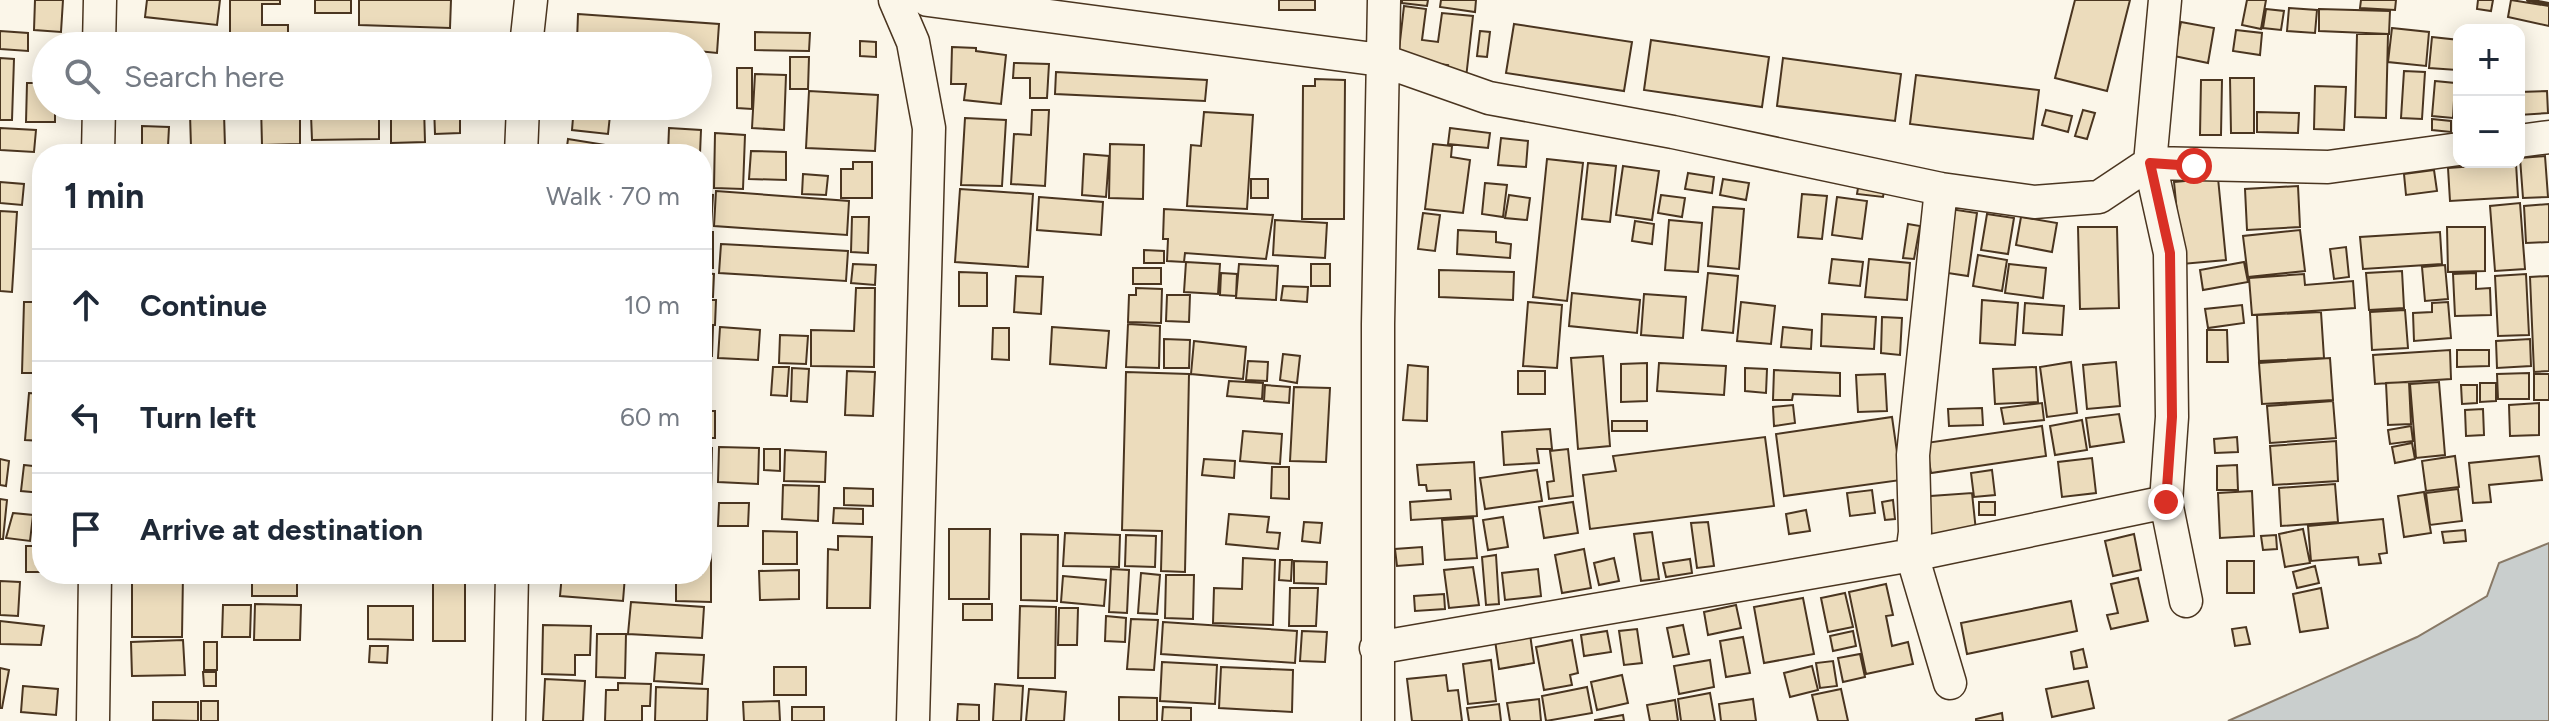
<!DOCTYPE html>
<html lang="en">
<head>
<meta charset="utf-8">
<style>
  body { margin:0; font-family:Figtree,sans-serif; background:#f6f6f7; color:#1f2937 }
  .controls { position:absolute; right:24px; top:24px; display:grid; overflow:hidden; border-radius:16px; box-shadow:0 4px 20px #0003 }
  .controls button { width:72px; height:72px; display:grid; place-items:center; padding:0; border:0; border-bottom:2px solid #e0e1e3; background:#fff; color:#1f2937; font:40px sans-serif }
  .stop { position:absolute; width:24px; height:24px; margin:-18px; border:6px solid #d93025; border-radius:50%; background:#fff }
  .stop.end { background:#d93025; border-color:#fff; box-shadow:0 2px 8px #0008 }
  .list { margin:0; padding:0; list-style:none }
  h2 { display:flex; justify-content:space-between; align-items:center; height:104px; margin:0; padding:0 32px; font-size:34px }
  h2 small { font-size:26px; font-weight:400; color:#747a83 }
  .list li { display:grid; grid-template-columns:52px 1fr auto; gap:24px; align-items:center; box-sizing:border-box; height:112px; padding:0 32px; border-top:2px solid #e0e1e3 }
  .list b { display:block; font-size:30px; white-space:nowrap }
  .list em { font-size:26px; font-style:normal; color:#747a83 }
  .icon { flex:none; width:44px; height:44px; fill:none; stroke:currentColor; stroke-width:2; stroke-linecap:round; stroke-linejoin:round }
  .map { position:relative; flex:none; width:2549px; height:721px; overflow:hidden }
  .search { position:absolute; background:#fff; box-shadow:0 4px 20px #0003; left:32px; top:32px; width:680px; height:88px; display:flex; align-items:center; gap:20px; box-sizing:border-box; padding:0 28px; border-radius:44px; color:#747a83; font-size:30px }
  .panel { position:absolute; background:#fff; box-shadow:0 4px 20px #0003; left:32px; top:144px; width:680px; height:440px; border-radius:32px }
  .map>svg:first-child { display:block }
</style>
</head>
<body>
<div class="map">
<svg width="2549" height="721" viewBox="0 0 2549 721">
  <rect width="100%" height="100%" fill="#fbf6e9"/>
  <!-- water -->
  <path fill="#c9cecd" stroke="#887966" stroke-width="2" d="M2549,543V721H2228L2417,637L2487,596L2499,563Z"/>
  <!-- building -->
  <path fill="#ecdcbc" stroke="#4a3520" stroke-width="2" d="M35,0H63L61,32L34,30Z
    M147,0H220L217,25L145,17Z
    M230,0H280V4H262V25H288V46H230Z
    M315,0H351V13H315Z
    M359,0H451L450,28L359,25Z
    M1279,0H1315V10H1279Z
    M1402,0H1428L1427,6L1402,3Z
    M1441,0H1476L1475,12L1440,7Z
    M2075,0H2130L2107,91L2055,78Z
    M2247,0H2266L2261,29L2242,25Z
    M2361,0H2396L2395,10L2360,8Z
    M2478,0H2493L2491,11L2477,9Z
    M2511,0L2549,6V26L2508,17Z
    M1404,6L1426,9L1422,40L1438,42L1442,13L1473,16L1466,78L1446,76L1448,65L1398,59Z
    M2289,8L2317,10L2315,33L2287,31Z
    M2266,9L2284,11L2281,30L2263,28Z
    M2319,9L2390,11L2389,34L2319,31Z
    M578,14L719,24L717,53L698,51V46L577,42Z
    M2181,22L2214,28L2208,63L2174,56Z
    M1514,24L1632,42L1624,91L1506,73Z
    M2392,28L2429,32L2426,66L2388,62Z
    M2236,30L2262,33L2260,55L2233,51Z
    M0,31L28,33V51L0,49Z
    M1480,31L1490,32L1487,57L1477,56Z
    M755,32L810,33L809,51L755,50Z
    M2357,34H2388L2386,118L2355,117Z
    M144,37H182V46H144Z
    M366,37L452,39V46H366Z
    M2432,37L2459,40L2457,70L2429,68Z
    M222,38V46H189V39Z
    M309,39H355V46H309Z
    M1651,40L1769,57L1762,107L1644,90Z
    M860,41L876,42V57L860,56Z
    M952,47L976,48V51L1006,55L1001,104L964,100L966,84H951Z
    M790,57H809L808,89H790Z
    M0,58L14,59L12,120H0Z
    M1783,58L1901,74L1895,121L1777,106Z
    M1014,63L1049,64L1047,98H1030V78H1013Z
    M737,68H752V109L737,108Z
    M2404,71L2425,72L2422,119L2401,118Z
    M1056,72L1207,80L1205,101L1055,94Z
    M755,74L786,75L784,130L752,128Z
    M1916,75L2039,90L2033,139L1910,124Z
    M2230,78H2254V133H2231Z
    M1315,79L1345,80L1344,219H1302L1303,86H1315Z
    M2201,80H2222L2221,135H2200Z
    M2435,81L2455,83L2453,118L2432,116Z
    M27,83H46V106H55V122H26Z
    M2315,86L2346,87L2344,130L2314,129Z
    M809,91L878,95L875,151L806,148Z
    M2547,91L2548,113L2519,115V92Z
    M261,106H300V144L262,145Z
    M391,106H424L425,142L391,143Z
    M434,106H460V133L435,134Z
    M574,106H611L608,134L572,130Z
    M1032,110H1049L1045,186L1011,184L1014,134L1031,135Z
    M2046,110L2072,116L2068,132L2042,125Z
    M2083,110L2095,113L2087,139L2075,136Z
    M1204,112L1253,115L1247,209L1187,206L1191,145L1201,146Z
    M2257,112L2299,113L2298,133L2257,132Z
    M224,113L225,147H191L190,114Z
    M379,114V139L312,140L311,115Z
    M965,118L1006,120L1002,186L961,185Z
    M2432,119L2451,121V132L2432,130Z
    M142,126L169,127L168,146L142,145Z
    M0,128L36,130L34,152L0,150Z
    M669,128L701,130L700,154H668Z
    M1450,128L1490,133L1488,148L1448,144Z
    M715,133L745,135L743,189L714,188Z
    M1501,138L1528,141L1526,167L1498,165Z
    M568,139L661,154H566Z
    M1110,144L1144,145L1143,199L1109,198Z
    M1433,144L1452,146L1451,157L1470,160L1463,213L1425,209Z
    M194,151V154H135V152Z
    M751,151L786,152V180L749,179Z
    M1084,154L1109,156L1106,197L1082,195Z
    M2545,156L2548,197L2523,198L2520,158Z
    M1547,159L1583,163L1567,301L1533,297Z
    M853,162H872V198H841V169H853Z
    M1588,163L1616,166L1610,222L1582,219Z
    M2516,163L2518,197L2450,201L2448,168Z
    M1623,166L1659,171L1652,220L1616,215Z
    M2434,170L2437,191L2406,195L2404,174Z
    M1688,173L1714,177L1712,193L1685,189Z
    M803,174L828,176L826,195L802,194Z
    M2218,178L2226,260L2182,264L2174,182Z
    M1251,179H1268V198H1251Z
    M1723,179L1749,183L1746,200L1720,195Z
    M0,182L24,184L22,205L0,203Z
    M1859,182L1885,186L1883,197L1857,194Z
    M1485,183L1507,185L1503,217L1482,214Z
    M39,185H42V210H37Z
    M2298,186L2300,227L2247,230L2245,189Z
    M960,189L1033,194L1028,267L955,262Z
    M716,191L849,201L847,235L714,226Z
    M702,194L713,195L711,227H702Z
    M1802,194L1827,196L1822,239L1798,237Z
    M1509,195L1530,198L1527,220L1505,218Z
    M1661,195L1685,198L1682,217L1658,213Z
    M1039,197L1103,202L1101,235L1037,230Z
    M1837,197L1867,201L1862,239L1832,235Z
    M2520,203L2525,269L2495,271L2490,206Z
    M2549,204V242L2526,243L2524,206Z
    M1713,207L1744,209L1739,269L1708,266Z
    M1164,209L1273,215L1266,259L1185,253L1184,262L1167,261L1168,239H1163Z
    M1950,209L1977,213L1968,276L1941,272Z
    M0,211L17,212L12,292L0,291Z
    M1423,213L1440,215L1435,251L1418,249Z
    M1987,214L2014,218L2008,254L1981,250Z
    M852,217H869L868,253L851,252Z
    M2021,217L2057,223L2052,252L2016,245Z
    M1275,220L1327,223L1325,258L1273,255Z
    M1669,220L1702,223L1698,272L1665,270Z
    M1635,221L1654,224L1652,244L1632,241Z
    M1908,224L1920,226L1914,259L1903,258Z
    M2078,227H2117L2119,308L2080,309Z
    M2447,227H2485V271L2448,272Z
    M1458,230L1496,232V242L1511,244L1510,258L1457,254Z
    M2300,230L2305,271L2248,277L2243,236Z
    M702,232H713V268H702Z
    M2440,232L2442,264L2363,269L2360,237Z
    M721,244L848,251L846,281L719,273Z
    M2346,247L2349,277L2334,279L2330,249Z
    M1144,250L1164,251V263H1144Z
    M1978,255L2007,260L2002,291L1973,286Z
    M1832,259L1863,262L1860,286L1829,283Z
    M1869,259L1910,263L1907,300L1865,297Z
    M1186,262L1220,264L1218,294L1184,292Z
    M2244,262L2248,282L2203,290L2200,270Z
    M853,264L876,265L875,285L851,283Z
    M1239,264L1278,266L1276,300L1236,298Z
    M1311,264H1330V286H1311Z
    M2009,264L2046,268L2043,298L2005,293Z
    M2445,265L2448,299L2425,301L2422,267Z
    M1133,268H1161V284H1133Z
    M1439,270L1514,272L1513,300L1439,297Z
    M2402,271L2404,308L2369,310L2366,273Z
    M959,272L987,273V306H959Z
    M702,273L714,274L713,297H702Z
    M1221,273L1237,274L1236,296L1220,295Z
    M1708,273L1738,276L1733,333L1702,330Z
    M2476,273V289L2490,288L2491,315L2455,316L2453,274Z
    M2304,274L2305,285L2353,281L2355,308L2252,315L2249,278Z
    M2526,274L2529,335L2498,336L2495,276Z
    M1016,276L1043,277L1041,314L1014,312Z
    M2549,276V371L2534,372L2530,277Z
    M1283,286L1308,287L1307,302L1281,300Z
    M856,288H875L874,367L811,366V330L854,331Z
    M1136,288L1162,289L1161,323L1128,322L1129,295H1136Z
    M1572,293L1640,300L1637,333L1569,326Z
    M1644,294L1686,297L1683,338L1641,335Z
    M1167,295H1190L1189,322L1166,321Z
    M704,300H716L715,325H704Z
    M1982,300L2018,303L2015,345L1980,343Z
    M24,302H42V373H22Z
    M1528,302L1562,305L1557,368L1523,366Z
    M1741,302L1775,306L1771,344L1737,341Z
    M2448,302L2451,338L2414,341L2413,313L2432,312V303Z
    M2025,303L2064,306L2062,335L2023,333Z
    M2242,305L2244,323L2208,328L2205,309Z
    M2405,310L2408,348L2372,350L2370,312Z
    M2321,312L2324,358L2259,361L2257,315Z
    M1822,314L1876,317L1874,349L1821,346Z
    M1882,317L1902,318L1900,355L1881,353Z
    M1128,324L1160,326L1159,368L1126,367Z
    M702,326L713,327L712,356H702Z
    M720,327L760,330L758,360L718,358Z
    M1052,327L1109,331L1106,368L1050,364Z
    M1783,327L1812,330L1811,349L1781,347Z
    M993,328H1009V360L992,359Z
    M2207,330H2227L2228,362H2207Z
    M780,335L808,336L806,364L779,363Z
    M1164,339L1190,340L1189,368H1164Z
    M2530,339L2531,366L2497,368L2496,341Z
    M1194,341L1246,347L1243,379L1191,374Z
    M2450,350L2451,379L2375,384L2373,355Z
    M2457,350H2489V366L2457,367Z
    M1283,354L1300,356L1297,383L1280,380Z
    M1603,356L1610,446L1578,449L1571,358Z
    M2330,358L2333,400L2262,404L2259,363Z
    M702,360L711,361L710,380H702Z
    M1248,361L1268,362L1267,381L1246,380Z
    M2071,362L2077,413L2047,417L2040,367Z
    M2116,362L2120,406L2087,409L2083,365Z
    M1647,363V401L1621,402V364Z
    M1659,363L1726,366L1724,395L1657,391Z
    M1408,365L1428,367L1427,421L1403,420Z
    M773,367H789L787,396L771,395Z
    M2036,367L2038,402L1995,404L1993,369Z
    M792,368L809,369L807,402L791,401Z
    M1745,368L1767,369L1766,393L1745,391Z
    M1774,370L1840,373V396L1793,394L1792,400H1773Z
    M847,371L875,372L873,416L845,415Z
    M1518,371H1545V394H1518Z
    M1126,372L1189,374L1185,572L1161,571L1162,531L1122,530Z
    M2529,373V399H2498L2497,374Z
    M1885,374L1887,411L1858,412L1856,375Z
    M2534,374H2549V400H2534Z
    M1229,381L1263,383L1262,399L1227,396Z
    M2409,382L2411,424L2388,425L2386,383Z
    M2439,382L2445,455L2416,458L2410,384Z
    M2480,383H2496V401L2480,402Z
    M1265,385L1290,387L1289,403L1264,401Z
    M2461,385H2477V403L2462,404Z
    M1294,387L1330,388L1326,462L1290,461Z
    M29,393L42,394V441L25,440Z
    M2333,401L2336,438L2270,443L2267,406Z
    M2042,403L2044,420L2004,424L2001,408Z
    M2539,403V435L2510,436L2509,405Z
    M1793,405L1795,423L1774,426L1773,407Z
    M1982,408L1983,425L1949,426L1948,409Z
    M2483,409L2484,435L2466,436L2465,410Z
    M702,411H715V438H702Z
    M2119,414L2124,442L2090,447L2086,418Z
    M1892,417L1901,480L1784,496L1776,434Z
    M2082,420L2087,450L2055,455L2050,426Z
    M1612,421H1647V431H1612Z
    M2042,426L2046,456L1931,473L1926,443Z
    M2411,426L2413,441L2390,444L2388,430Z
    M1550,429L1552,449H1537L1539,463L1504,465L1502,432Z
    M1243,431L1282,434L1280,464L1240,461Z
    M1765,437L1774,506L1590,529L1583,475L1616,471L1613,456Z
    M2237,437L2238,452L2215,453L2214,439Z
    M2336,441L2338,481L2273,485L2270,446Z
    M2412,443L2415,459L2395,463L2392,447Z
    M719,447L759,448L758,484L718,482Z
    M702,448H712L710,535H702Z
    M764,449H780V471L764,470Z
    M1568,449L1573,496L1549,499L1547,482L1554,481L1550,451Z
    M785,450L826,452L825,482L784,481Z
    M2455,456L2459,487L2426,491L2422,461Z
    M2539,456L2542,480L2489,485L2491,502L2473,503L2469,463Z
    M2092,458L2096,493L2062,497L2058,462Z
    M0,459L9,461L6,486L0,485Z
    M1204,459L1235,461L1234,478L1202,475Z
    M1474,462L1477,516L1411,520L1410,502L1451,499L1450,490L1427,491L1426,485H1419L1417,465Z
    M24,465L42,467V493L21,491Z
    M2237,465L2238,490H2217V466Z
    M1272,467H1289V499L1271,498Z
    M1537,470L1542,501L1485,509L1480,478Z
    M1992,470L1995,495L1974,497L1971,473Z
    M2335,484L2338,522L2281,526L2279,488Z
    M783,485L819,486L818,521L782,519Z
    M844,488L873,489V506L844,505Z
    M2458,489L2462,521L2430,525L2426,493Z
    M1872,490L1875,513L1850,516L1847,493Z
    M2252,491L2254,536L2220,538L2218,493Z
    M2424,492L2431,533L2404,537L2398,496Z
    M1972,493L1976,531L1921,536L1917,497Z
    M0,499L7,500L3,539H0Z
    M1893,500L1895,519L1885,520L1882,502Z
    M1573,502L1578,533L1544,538L1539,507Z
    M1979,502H1995V515H1979Z
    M719,503H749L748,526H718Z
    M834,508L863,509V524L833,523Z
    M1806,510L1810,531L1789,534L1786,514Z
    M13,513L33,515L30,541L6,538Z
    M1229,514L1269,517L1267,532L1280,533L1278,549L1226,544Z
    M1503,517L1508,547L1488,550L1483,520Z
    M1473,518L1477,558L1445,560L1442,520Z
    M2383,519L2387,553L2379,554L2381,563L2359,565L2358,557L2311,561L2308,526Z
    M1304,522L1322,523L1320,543L1302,541Z
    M1708,522L1714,566L1697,568L1691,523Z
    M949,529H990L989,599H949Z
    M2303,529L2310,563L2285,567L2279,534Z
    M2465,530L2466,541L2444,543L2442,532Z
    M763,531L797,532V564H763Z
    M1652,532L1659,579L1641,581L1634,534Z
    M1065,533L1120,535L1119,567L1063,566Z
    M1021,534L1058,535L1057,601L1021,600Z
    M2134,534L2141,570L2113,576L2105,541Z
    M1126,535L1156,536L1155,567L1125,566Z
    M2276,535L2277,549L2263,550L2261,536Z
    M838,536L872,537L870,608H827L828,549L838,550Z
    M702,538H711V602L676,601V574H702Z
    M26,546H42V572H26Z
    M1422,547L1423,564L1397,566L1395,549Z
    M1584,549L1591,588L1562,593L1555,555Z
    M1496,555L1499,604L1486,605L1482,557Z
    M1243,558L1275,560L1273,625L1213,623L1214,588L1242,589Z
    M1614,558L1619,581L1599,585L1594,563Z
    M1690,559L1692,573L1666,577L1663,563Z
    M1280,560H1292L1291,581L1279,580Z
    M1294,561L1327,562L1326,584L1294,583Z
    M2227,561H2254V593H2227Z
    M2315,566L2319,583L2297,588L2293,572Z
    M1473,567L1479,605L1449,608L1444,570Z
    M1111,569L1129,570L1127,613L1109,612Z
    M1538,569L1541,596L1505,600L1502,573Z
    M799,570V599L760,600L759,571Z
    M1141,573L1160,575L1157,614L1138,613Z
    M132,574H183L182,637H132Z
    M252,574H297V596H252Z
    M562,574L625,576L623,601L560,596Z
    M1166,575H1194L1193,619L1165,618Z
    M1063,576L1106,580L1104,606L1061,602Z
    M2138,578L2148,621L2111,629L2107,615L2118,613L2111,584Z
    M0,581L20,582L18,616L0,615Z
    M433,581H465V641H433Z
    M1886,584L1893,615L1886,616L1892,646L1908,642L1913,664L1866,674L1849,592Z
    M1290,588H1318L1316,626H1289Z
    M2321,588L2328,628L2300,632L2293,594Z
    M1845,593L1853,627L1828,632L1821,598Z
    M1444,594L1445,609L1415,611L1414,596Z
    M1803,598L1814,654L1764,663L1754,607Z
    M2071,601L2077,631L1967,654L1961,623Z
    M631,602L704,607L702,638L628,634Z
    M255,604L301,605L300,640H254Z
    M963,604H992V620H963Z
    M223,605H251L250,637H222Z
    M1736,605L1741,628L1708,635L1704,612Z
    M368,606H413V640L368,639Z
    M1020,606L1056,607L1055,678H1018Z
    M1059,608H1078L1077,645H1058Z
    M1106,616L1126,618L1125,642L1105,641Z
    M1131,619L1158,620L1154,670L1127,669Z
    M0,621L44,626L41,645L0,644Z
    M1163,622L1297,631L1295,663L1161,654Z
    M543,625L591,626L590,655H575V675L542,674Z
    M1683,625L1689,654L1673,657L1667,628Z
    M2246,627L2250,644L2235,646L2232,629Z
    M1637,629L1642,663L1624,665L1619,631Z
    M1302,631L1327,632L1325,662L1300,661Z
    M1607,631L1611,652L1584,656L1581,635Z
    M1853,631L1856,646L1833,651L1830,636Z
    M597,634H626L625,678L596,677Z
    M1530,634L1534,663L1499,669L1495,640Z
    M1743,637L1750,673L1726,677L1720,641Z
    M183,640L185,675L132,676L131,642Z
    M1572,640L1578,673L1570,675L1572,685L1544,690L1536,647Z
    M204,642H217V670H204Z
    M370,646H388L387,663L369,662Z
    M2083,649L2087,667L2074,669L2071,652Z
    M656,653L704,655L702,684L654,681Z
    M1860,654L1865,677L1843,682L1838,658Z
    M1491,660L1496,701L1468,704L1463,664Z
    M1710,660L1714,687L1679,694L1674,666Z
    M1833,661L1837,686L1820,688L1816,663Z
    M1162,662L1217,665L1215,704L1160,701Z
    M1812,666L1818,690L1790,697L1784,673Z
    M774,667H806V695H774Z
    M1221,667L1293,670L1292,712L1219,708Z
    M0,668L9,670L2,708H0Z
    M203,672H216V686H204Z
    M1446,675L1448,691L1458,690L1462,721H1412L1407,679Z
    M1622,675L1628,703L1597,710L1591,682Z
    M545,679L585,681L583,721H543Z
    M2088,681L2094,708L2052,717L2046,689Z
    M618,683L651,684L650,706H642V721H605L606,690H618Z
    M995,684L1023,686L1021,721H993Z
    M23,686L58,689L56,715L21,712Z
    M656,687L708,689L707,721H655Z
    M1587,687L1592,713L1546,721L1542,696Z
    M1029,689L1066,692L1064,721H1026Z
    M1841,689L1848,721H1818L1812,695Z
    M1710,693L1715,721H1681L1678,699Z
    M1119,697L1157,698V721H1119Z
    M1539,699L1541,721H1510L1507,703Z
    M1753,699L1756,721H1721L1719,704Z
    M1675,700L1678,721H1650L1647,705Z
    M201,701H218V721H201Z
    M779,701L780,721H744L743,702Z
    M153,702H198V721L153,720Z
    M958,704L979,705V721H957Z
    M1499,704L1501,721H1469L1467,708Z
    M792,707H824V721H792Z
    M1163,707L1191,708V721H1162Z
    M2002,713L2003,721H1976V719Z
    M1623,715L1624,721H1595V720Z"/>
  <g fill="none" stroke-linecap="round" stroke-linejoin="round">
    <!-- street casing -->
    <g stroke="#4a3520" stroke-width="35">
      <path id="street" d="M895,0L913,42L929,128L913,721
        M928,0L1381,60L1489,98L1673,132L1941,189L2034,202L2099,197L2150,163L2328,167L2459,149
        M2165,0L2150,163L2170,253L2172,417L2166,502L2186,601
        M99,46L100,0
        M526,46L531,0
        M2519,141L2549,137
        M98,154L99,106
        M521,154L523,106
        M1941,189L1913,455L1915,532L1912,555L1950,683
        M1376,648L1912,555L2166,502
        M93,721L95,574
        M509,721L512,574
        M1378,721V324L1384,0"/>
    </g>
    <!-- street -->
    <use href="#street" stroke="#fbf6e9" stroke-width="32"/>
    <!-- wall -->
    <path stroke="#4a3520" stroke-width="4" d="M2528,0L2549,4"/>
  </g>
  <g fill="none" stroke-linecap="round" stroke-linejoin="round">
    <!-- route -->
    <path stroke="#d93025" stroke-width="10" d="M2166,502L2172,417L2170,253L2150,163L2194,166"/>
  </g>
</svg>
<div class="controls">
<button>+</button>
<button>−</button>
</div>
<div class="stop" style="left:2194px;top:166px"></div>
<div class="stop end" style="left:2166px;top:502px"></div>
<div class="search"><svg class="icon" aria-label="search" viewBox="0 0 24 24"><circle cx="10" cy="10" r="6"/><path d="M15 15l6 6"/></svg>Search here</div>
<section class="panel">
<h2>1 min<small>Walk · 70 m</small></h2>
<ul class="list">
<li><svg class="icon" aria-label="ahead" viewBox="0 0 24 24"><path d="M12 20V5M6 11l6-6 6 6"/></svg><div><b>Continue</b></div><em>10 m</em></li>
<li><svg class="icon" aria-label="left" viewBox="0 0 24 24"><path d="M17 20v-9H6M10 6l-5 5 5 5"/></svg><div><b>Turn left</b></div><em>60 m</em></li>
<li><svg class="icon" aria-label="arrive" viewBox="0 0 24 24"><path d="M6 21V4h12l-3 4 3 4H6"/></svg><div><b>Arrive at destination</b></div></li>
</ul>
</section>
</div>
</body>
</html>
